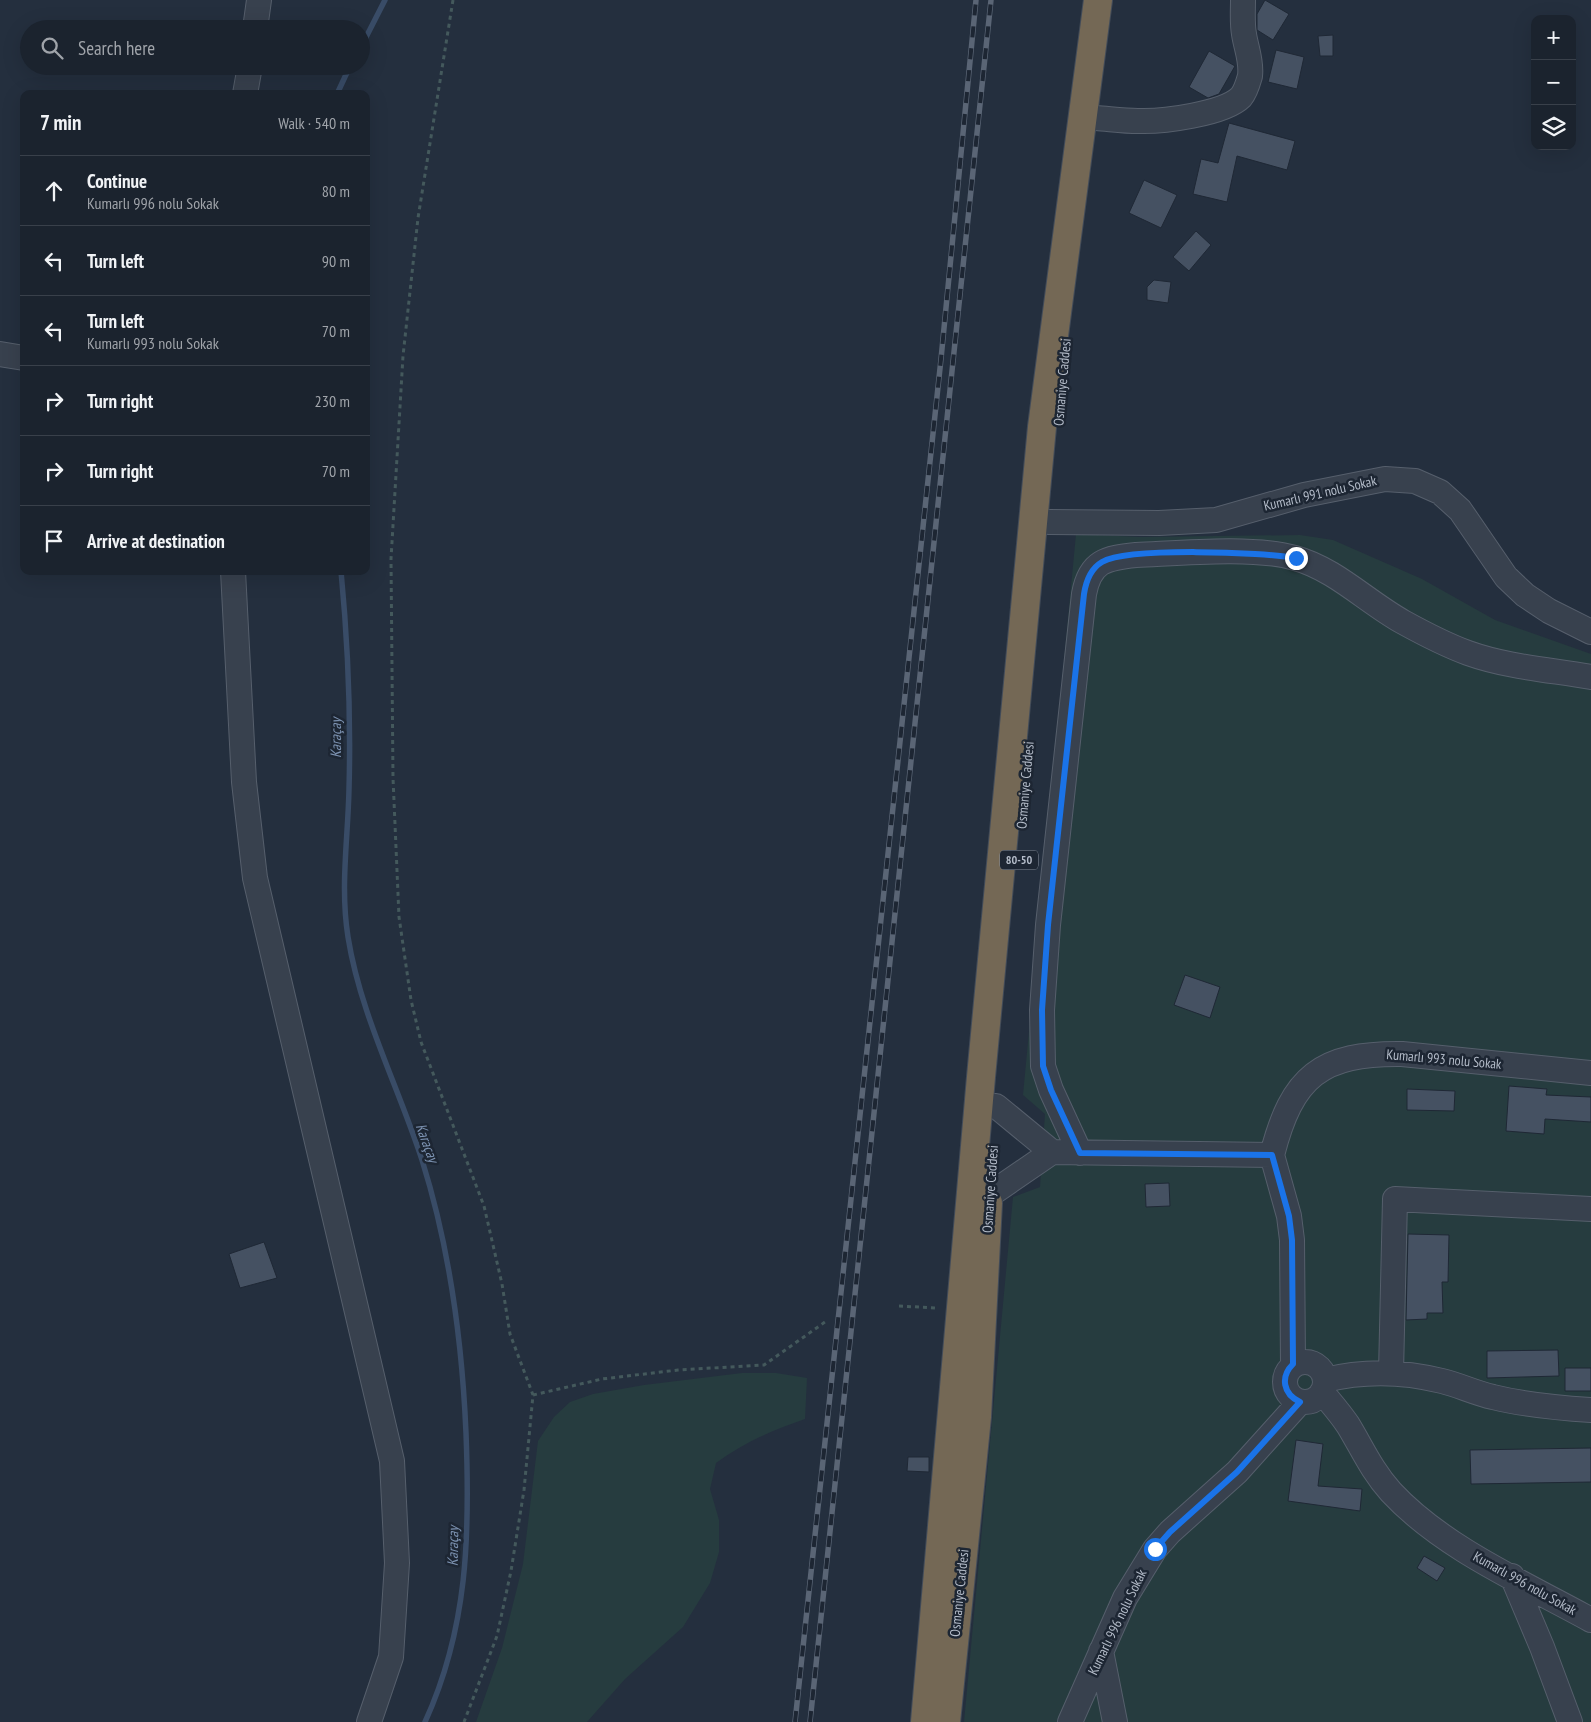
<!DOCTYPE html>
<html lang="en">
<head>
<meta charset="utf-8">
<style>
  body { margin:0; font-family:"PT Sans Narrow",sans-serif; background:#242b36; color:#f1f3f6 }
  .controls { position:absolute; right:15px; top:15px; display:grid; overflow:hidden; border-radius:10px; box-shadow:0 5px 20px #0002 }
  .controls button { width:45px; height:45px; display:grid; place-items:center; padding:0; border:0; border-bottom:1px solid #39404a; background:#1b232e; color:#f1f3f6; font:25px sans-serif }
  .stop { position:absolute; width:15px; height:15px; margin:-11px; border:4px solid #1a73e8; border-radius:50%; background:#fff }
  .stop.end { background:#1a73e8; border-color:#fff; box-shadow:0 1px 5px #0008 }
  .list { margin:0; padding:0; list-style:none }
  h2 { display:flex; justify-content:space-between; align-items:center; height:65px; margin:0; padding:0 20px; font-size:21px }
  h2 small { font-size:16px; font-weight:400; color:#a0a4aa }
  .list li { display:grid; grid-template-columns:32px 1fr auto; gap:15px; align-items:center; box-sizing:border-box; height:70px; padding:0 20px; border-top:1px solid #39404a }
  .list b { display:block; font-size:19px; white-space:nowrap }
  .list p { margin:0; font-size:16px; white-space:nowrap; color:#a0a4aa }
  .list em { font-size:16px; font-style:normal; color:#a0a4aa }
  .icon { flex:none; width:28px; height:28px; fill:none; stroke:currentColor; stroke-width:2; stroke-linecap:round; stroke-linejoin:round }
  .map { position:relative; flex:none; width:1591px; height:1722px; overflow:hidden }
  .search { position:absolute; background:#1b232e; box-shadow:0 5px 20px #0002; left:20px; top:20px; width:350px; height:55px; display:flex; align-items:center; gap:12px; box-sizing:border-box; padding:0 18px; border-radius:28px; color:#a0a4aa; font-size:19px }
  .panel { position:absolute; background:#1b232e; box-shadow:0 5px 20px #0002; left:20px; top:90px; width:350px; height:485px; border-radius:10px }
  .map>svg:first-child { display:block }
</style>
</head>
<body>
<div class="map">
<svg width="1591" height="1722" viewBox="0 0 1591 1722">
  <rect width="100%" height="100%" fill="#242f3e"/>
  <!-- green -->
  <path fill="#263c3f" d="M1076,534L1140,537L1300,535L1333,540L1422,579L1495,620L1591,654V1722H964L1013,1197L1040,1187L1045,1114L1023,1095Z
    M742,1373H776L807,1378L805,1419C773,1430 743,1443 716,1463L710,1489L719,1520V1552L710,1583L683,1627L625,1679L587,1722H476L502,1648L523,1564L538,1441L554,1417L570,1402L593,1394L644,1385Z"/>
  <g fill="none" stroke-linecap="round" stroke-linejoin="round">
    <!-- stream -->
    <path stroke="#394c67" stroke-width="5.5" d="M361,47L385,0
      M337,94L350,66
      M341,571C348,644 351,717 349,789C348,839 340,887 348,937C360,1013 398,1086 422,1160C450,1249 462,1340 466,1433C470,1535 468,1628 425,1722"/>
  </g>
  <!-- building -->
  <path fill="#455162" stroke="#1f2835" d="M1265,0L1289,14L1273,40L1257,30V14Z
    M1333,35V56H1320L1318,36Z
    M1276,50L1304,57L1297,89L1268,82Z
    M1209,51L1235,66L1219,94L1208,98L1189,87Z
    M1229,123L1295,141L1287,170L1237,156L1227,202L1193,194L1201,159L1218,163Z
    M1144,180L1177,195L1161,228L1129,213Z
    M1196,231L1211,245L1189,271L1173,257Z
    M1154,280L1171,282L1168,303L1147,300V287Z
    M1185,975L1220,987L1210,1018L1174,1005Z
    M1509,1086L1547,1089L1546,1095L1591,1097V1122L1545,1119L1544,1134L1506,1131Z
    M1407,1089L1455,1091L1454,1111L1407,1110Z
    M1169,1183L1170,1206L1146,1207L1145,1184Z
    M1408,1234L1449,1235L1448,1282H1442L1443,1313H1427V1319L1406,1320Z
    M264,1242L277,1278L240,1288L229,1254Z
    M1558,1350L1559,1376L1487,1378V1351Z
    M1565,1368H1591V1391H1565Z
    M1296,1440L1323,1444L1318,1486L1362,1489L1360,1511L1288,1501Z
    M1591,1448V1482L1471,1484L1470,1450Z
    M908,1457H929V1472L907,1471Z
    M1424,1556L1445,1568L1437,1581L1417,1568Z"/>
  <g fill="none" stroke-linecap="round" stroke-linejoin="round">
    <!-- minor casing -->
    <g stroke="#565f6c" stroke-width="26">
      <path id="minor" d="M255,29L259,0
        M245,94L250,66
        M1096,118C1110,119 1124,121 1138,121C1162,122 1224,114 1241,97C1246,91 1248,83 1250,76C1252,61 1246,48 1244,34C1242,23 1243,11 1243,0
        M0,354L24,358
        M1049,522L1159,523L1216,520L1304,495L1385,479L1415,481L1440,492L1460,510L1506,577L1525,595L1549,611L1591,632
        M233,571L244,782L255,878L392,1461L397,1563L391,1657L369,1722
        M1052,1152L1272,1155C1292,1076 1321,1053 1402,1054L1591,1073
        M1080,1153L1051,1090L1043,1066L1042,1010L1048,925L1084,594C1090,561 1106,558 1136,555C1181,553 1253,546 1295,558C1335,569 1367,602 1403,622C1423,633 1446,645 1468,653C1507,667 1551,670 1591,677
        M1272,1155L1289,1216L1292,1240L1293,1364
        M988,1196L1052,1152L996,1106
        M1285 1382a20 20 0 1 1 40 0a20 20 0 1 1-40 0Z
        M1391,1373L1395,1199L1591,1209
        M1325,1380C1365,1370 1402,1371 1442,1381C1459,1385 1475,1393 1493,1397C1525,1405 1558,1408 1591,1410
        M1322,1392C1331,1403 1340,1413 1348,1425C1362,1448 1372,1471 1391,1492C1443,1548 1524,1583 1591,1620
        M1512,1576L1542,1647L1570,1722
        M1101,1651L1115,1722
        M1070,1722L1125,1598L1155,1549L1170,1532L1237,1472L1300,1402"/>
    </g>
    <!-- highway casing -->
    <g stroke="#434c59" stroke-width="30">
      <path id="highway" d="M925,1722L981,1077L1042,427L1098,0
        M946,1722L977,1417L988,1203"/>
    </g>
    <!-- path -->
    <path stroke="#44595c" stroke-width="3" stroke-dasharray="4 4" stroke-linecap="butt" d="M453,0L418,218L403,356L391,559L393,778L399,917L411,1000L421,1042L484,1206L502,1284L510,1334L533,1395L524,1490L511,1571L497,1636L464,1722
      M899,1306L937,1308
      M533,1395L602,1379L678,1370L764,1365L825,1322"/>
    <!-- minor -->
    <use href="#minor" stroke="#38414e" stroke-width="24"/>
    <!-- highway -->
    <use href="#highway" stroke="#746855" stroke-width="28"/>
    <!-- rail casing -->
    <g stroke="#5a6575" stroke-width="5.5">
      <path id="rail" d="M795,1722L941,359L976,0
        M810,1722L991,0"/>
    </g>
    <!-- rail -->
    <use href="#rail" stroke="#1d2633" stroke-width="4" stroke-dasharray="11" stroke-linecap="butt"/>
  </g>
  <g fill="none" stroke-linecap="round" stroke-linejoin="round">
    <!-- route -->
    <path stroke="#1a73e8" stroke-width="6" d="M1155,1549L1170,1532L1237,1472L1300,1402C1283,1394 1280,1377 1293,1364L1292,1240L1289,1216L1272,1155L1080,1153L1051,1090L1043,1066L1042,1010L1048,925L1084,594C1086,581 1090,569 1102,562C1129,547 1262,552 1296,558"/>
  </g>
  <g text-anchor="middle" stroke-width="5" stroke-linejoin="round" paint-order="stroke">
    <!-- shield labels -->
    <rect fill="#1d2633" stroke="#878f9c" stroke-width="1" x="1000" y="850.5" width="38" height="19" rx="4"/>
    <g font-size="12" font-weight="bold" fill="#b4bcc9">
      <text x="1019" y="864">80-50</text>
    </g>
    <!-- street labels -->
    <g font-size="14" fill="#b4bcc9" stroke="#1d2633">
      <text transform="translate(1062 382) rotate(-85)" y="5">Osmaniye Caddesi</text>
      <text transform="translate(1320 493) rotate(-13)" y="5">Kumarlı 991 nolu Sokak</text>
      <text transform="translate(1025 785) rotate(-85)" y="5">Osmaniye Caddesi</text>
      <text transform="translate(1444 1059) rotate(5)" y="5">Kumarlı 993 nolu Sokak</text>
      <text transform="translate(990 1189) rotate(-86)" y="5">Osmaniye Caddesi</text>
      <text transform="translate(1525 1583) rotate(29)" y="5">Kumarlı 996 nolu Sokak</text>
      <text transform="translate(959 1593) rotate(-84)" y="5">Osmaniye Caddesi</text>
      <text transform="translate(1117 1622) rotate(-64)" y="5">Kumarlı 996 nolu Sokak</text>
    </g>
    <!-- water labels -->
    <g font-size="15" font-style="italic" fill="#7c92b1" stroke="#1d2633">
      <text transform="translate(336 738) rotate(-90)" y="5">Karaçay</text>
      <text transform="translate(427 1143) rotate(70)" y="5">Karaçay</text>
      <text transform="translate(453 1546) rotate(-89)" y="5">Karaçay</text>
    </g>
  </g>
</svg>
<div class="controls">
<button>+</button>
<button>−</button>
<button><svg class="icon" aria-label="layers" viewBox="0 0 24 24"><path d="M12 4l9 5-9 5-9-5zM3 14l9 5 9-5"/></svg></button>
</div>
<div class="stop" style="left:1155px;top:1549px"></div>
<div class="stop end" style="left:1296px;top:558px"></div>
<div class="search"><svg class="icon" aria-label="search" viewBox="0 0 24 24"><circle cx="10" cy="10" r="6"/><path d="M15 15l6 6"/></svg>Search here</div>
<section class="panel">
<h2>7 min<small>Walk · 540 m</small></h2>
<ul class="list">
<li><svg class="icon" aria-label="ahead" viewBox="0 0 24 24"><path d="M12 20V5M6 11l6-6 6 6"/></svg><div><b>Continue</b><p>Kumarlı 996 nolu Sokak</p></div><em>80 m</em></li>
<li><svg class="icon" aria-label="left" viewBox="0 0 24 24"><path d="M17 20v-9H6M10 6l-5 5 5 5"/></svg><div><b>Turn left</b></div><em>90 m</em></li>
<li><svg class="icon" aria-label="left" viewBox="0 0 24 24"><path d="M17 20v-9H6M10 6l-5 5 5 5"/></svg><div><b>Turn left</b><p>Kumarlı 993 nolu Sokak</p></div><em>70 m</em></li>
<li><svg class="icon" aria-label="right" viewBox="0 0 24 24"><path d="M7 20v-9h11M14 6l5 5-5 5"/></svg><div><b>Turn right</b></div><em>230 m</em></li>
<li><svg class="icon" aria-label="right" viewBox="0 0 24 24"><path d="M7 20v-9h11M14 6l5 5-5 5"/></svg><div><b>Turn right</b></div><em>70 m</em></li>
<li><svg class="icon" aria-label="arrive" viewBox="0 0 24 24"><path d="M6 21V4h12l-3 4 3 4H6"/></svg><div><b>Arrive at destination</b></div></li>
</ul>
</section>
</div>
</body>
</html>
